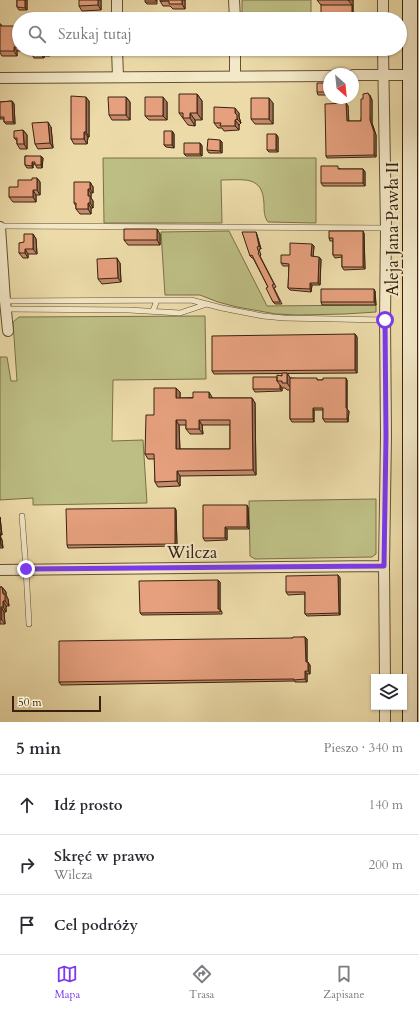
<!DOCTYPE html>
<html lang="pl">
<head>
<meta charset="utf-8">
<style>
  body { margin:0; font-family:Cardo,serif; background:#f7f7f7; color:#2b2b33 }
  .controls { position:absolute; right:12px; bottom:12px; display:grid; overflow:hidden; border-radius:0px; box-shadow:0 1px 3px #0004 }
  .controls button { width:36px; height:36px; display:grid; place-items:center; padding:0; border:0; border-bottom:1px solid #e1e1e2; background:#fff; color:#2b2b33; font:20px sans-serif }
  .compass { position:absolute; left:323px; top:68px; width:36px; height:36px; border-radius:50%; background:#fff; box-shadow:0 1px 3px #0004; rotate:153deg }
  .scale { position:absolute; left:12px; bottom:10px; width:89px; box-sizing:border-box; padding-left:4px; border:2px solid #38220f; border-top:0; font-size:11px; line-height:14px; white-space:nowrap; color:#38220f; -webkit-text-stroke:3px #f3e8c7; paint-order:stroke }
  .stop { position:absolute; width:12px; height:12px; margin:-9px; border:3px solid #7c3aed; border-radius:50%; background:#fff }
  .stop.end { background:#7c3aed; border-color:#fff; box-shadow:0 1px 4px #0008 }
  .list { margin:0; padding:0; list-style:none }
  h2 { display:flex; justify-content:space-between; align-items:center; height:52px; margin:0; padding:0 16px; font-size:17px }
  h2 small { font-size:13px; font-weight:400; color:#7c7c81 }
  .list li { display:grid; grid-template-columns:26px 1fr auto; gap:12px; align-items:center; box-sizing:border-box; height:60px; padding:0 16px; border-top:1px solid #e1e1e2 }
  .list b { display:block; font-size:15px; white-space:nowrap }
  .list p { margin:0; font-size:13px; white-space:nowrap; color:#7c7c81 }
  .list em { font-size:13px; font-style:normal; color:#7c7c81 }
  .icon { flex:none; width:22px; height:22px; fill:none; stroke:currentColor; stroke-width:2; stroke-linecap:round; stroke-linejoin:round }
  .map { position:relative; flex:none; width:419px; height:722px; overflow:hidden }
  .search { position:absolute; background:#fff; box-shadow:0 1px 3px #0004; left:12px; right:12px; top:12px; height:44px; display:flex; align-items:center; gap:10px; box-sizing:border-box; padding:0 14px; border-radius:22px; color:#7c7c81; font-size:15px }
  .sheet { height:232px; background:#fff }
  nav { display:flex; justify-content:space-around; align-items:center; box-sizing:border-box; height:56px; border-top:1px solid #e1e1e2; background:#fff; font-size:11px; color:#7c7c81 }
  nav a { display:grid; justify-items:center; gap:2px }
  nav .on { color:#7c3aed }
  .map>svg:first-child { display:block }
</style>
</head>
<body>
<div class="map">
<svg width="419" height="722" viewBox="0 0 419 722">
  <rect width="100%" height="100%" fill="#ecdba9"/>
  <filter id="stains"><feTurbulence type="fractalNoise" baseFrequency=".005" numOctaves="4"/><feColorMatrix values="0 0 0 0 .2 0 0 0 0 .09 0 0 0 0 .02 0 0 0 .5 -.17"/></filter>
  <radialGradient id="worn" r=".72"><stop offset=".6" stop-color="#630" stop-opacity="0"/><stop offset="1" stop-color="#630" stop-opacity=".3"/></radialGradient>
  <!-- green -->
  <path fill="#bdbe84" stroke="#7a704a" d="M242,0H311V19H242Z
    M103,158H316V223L268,222C264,217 264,210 264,204C263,175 244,180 221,180L222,223H104Z
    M229,231L267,306L376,305V312L345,314L298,315L276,314L237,307L218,302L200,295H165L161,232Z
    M205,316L206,379L113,380L112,441L143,440L147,503L33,505V498L0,500V357H7L11,381H17L13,322L19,317Z
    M376,499V554L372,557L255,559L250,556L249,501Z"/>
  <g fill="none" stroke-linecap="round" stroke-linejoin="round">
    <!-- lane casing -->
    <g stroke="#655036" stroke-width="6">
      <path id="lane" d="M0,226L386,228
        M5,301L191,300L222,308L263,316L284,318L385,320
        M6,309L129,310L180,313L207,304
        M153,311L157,300
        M22,516L26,569L29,624"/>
    </g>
    <!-- street casing -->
    <g stroke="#655036" stroke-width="12">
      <path id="street" d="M117,0V19
        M234,0L235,19
        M383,0V19
        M117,49L118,77
        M235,49V77
        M383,49L386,228L385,320L386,436L384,566L385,677
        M353,75H409
        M0,78L329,76
        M0,227L5,301L8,331
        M0,570L384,566
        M385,707V722"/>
    </g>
    <!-- secondary casing -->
    <g stroke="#38220f" stroke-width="16">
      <path id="secondary" d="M410,0V722"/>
    </g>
    <!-- lane -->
    <use href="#lane" stroke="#f3e8c7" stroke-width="5"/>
    <!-- street -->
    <use href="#street" stroke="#f3e8c7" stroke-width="10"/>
    <!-- secondary -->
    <use href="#secondary" stroke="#f3e8c7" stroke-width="14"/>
  </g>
  <!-- wall -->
  <path fill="#c68a6c" stroke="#38220f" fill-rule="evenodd" d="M17,0H27V10H19L17,7Z
    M101,0V10L82,11L79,6Z
    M157,0V4H147L145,2Z
    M185,0V9H173L170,6H163L160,1Z
    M317,0H353V19L321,5Z
    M0,24L2,26L18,31L17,40H19V49H22V51H17V56H2L0,53Z
    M50,49V56H44V58H34L31,53Z
    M150,49H159V50H151Z
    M277,49H305V53L280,55Z
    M329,83V95H318L317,92Z
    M197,94L202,101V120H195V126L188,125L179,113Z
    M370,95L372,100V123L376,135V157L327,158L326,156L346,103L348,106V121H361L363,99Z
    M126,97L130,102V120H112L109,115Z
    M12,101L14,104L15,124H6L4,122V119H0V102Z
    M89,101V137H88L87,144H74L71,139Z
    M167,102V120H149L145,116Z
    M273,103V124H255L251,119Z
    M239,113V117L241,123L239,125V130L224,131L222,128H218L214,123Z
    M51,127L53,148L38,149L35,144Z
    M23,130L27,135V149H20L17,144V141L14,138Z
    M172,131L174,134V148L166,147L164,145Z
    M276,134L278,137V152H269L267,150Z
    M220,140L222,142V153H209L207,150Z
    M200,143L202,146V156H186L184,154Z
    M25,156L43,158L42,168H37L35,164H33V168H27L25,165Z
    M340,168V169H363L365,172V186H323L321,183Z
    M37,178L40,182V195H36V202H13L9,197L18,187Z
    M90,182L93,187V193H91V198L93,201V208H91V214H80L76,209V206L74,203Z
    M256,232L257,235L261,249H259L261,255L260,256L276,287L274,288L282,304H275L273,302L268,287L253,258H252L250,256Z
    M364,233L365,269L344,270L342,267V257L335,258L333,255V241H330L329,238Z
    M33,234L36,239L37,254H28V258H23L19,253L24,242Z
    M160,234V245H128L124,240Z
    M314,246L313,256L321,259L320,285H312L311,292L290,290L288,288L289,266H283L281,263L290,255Z
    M120,263L121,282L102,284L98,279Z
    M375,291L376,305H322L321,302Z
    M355,334L357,337V373L214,374L212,371Z
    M287,373L290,378L318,380H347V409L349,411L348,422H325L323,419V410H314V422H292L290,419V390H287L285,388H282V391L255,392L253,389L277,377Z
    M176,388L180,392V398L212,397V398H252L255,403L256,475L180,476V486L158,487L155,482V459H148L145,454L154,415ZM179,425H186V429L190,434H203L202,425H230V449H180Z
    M248,507L249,529H227V540L205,541L203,538Z
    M176,510L177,546L68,548L67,545Z
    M0,517L2,535H0L1,538L2,540L3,548H0Z
    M338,575L340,578V615L307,616L305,614V594L288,595L286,592Z
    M220,582V609L222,612V614L142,615L140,613Z
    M0,587H2L6,592V595L8,599L9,606H6V612H4L5,624H0Z
    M305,637L307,639V662L310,665V674H307V682H295V681L61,685L59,682L293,638Z"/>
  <!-- shaded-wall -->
  <path fill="#a17058" stroke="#38220f" d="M25,0H27V10L25,8Z
    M98,0H101V10L98,5Z
    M182,0H185V9L182,4Z
    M348,0H353V19H352V5Z
    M63,13L64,15V19H62Z
    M14,26L18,31L17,45L14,40Z
    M14,47L17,51V56L14,51Z
    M46,49H50V56L46,51Z
    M301,49H305V53Z
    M41,51L44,56V58L40,54Z
    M368,93L372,100V123L376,135V157L374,155L370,120Z
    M197,94L202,101V120L197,113Z
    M86,97L89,101V137L86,132Z
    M126,97L130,102V120L126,115Z
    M163,97L167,102V120L163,116Z
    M269,98L273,103V124L269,119Z
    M12,101L14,104L15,124L13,122Z
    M346,103L348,106L349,123L347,121Z
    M235,108L239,113V117L241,123L237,119L235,113Z
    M190,113L195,120V126L190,118Z
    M235,120L239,125V130L235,126Z
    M48,122L51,127L53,148L50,143Z
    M23,130L27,135V149L24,144Z
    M172,131L174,134V148L172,145Z
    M84,132L88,137L87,144L84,139Z
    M276,134L278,137V152L276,150Z
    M220,140L222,142V153L220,151Z
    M200,143L202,146V156L200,154Z
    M41,156L43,158L42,168L41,165Z
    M32,162L33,164V168L32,166Z
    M363,169L365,172V186L363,183Z
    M37,178L40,182V195L37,190Z
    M90,182L93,187V193L90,189Z
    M88,189L91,193V198L93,201V208L90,203L88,196Z
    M33,190L36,195V202L33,197Z
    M88,203L91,208V214L88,209Z
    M157,229L160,234V245L157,240Z
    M363,231L364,233L365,269L363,267Z
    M256,232L257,235L261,249L259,246Z
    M33,234L36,239L37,254L33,249Z
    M312,244L314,246L313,259L311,256Z
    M25,249L28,254V258L25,253Z
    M319,257L321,259L320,285L318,283Z
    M117,258L120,263L121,282L118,278Z
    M310,283L312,285L311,292L310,289Z
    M374,289L375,291L376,305L374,302Z
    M355,334L357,337V373L355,370Z
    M287,373L292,380V390L287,383Z
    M346,378L347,380V409L349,411L348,422L347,419L346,408Z
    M280,385L282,388V391L280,389Z
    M176,388L180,392V403L176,398Z
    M209,392L212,397V403L209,398Z
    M252,398L255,403L256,475L253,470Z
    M313,408L314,410V422L313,419Z
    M176,420L179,425L180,454L176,449Z
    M199,420L202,425L203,434L199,429Z
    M177,471L180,476V486L177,481Z
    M247,505L248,507L249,529L247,527Z
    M175,508L176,510L177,546L175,544Z
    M0,517L2,535L0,533Z
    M225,527L227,529V540L225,538Z
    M0,534L1,538L2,540L3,548L1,545Z
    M338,575L340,578V615L339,613Z
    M218,580L220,582V612L218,609Z
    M2,587L6,592V595L8,599L9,606L5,601L3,594Z
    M3,601L6,606V612L3,607Z
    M1,607L4,612L5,624L1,619Z
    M305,637L307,639V665L306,662Z
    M308,662L310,665V674L308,671Z
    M305,671L307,674V682L305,679Z"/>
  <!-- building -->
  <path fill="#e6a07e" stroke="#38220f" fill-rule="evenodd" d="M17,0H25V8L17,7Z
    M79,0H98V5L79,6Z
    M145,0H156V2H145Z
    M160,0H182V4H169V1H160Z
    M321,5H352V19H321Z
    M48,13H63L62,19H48Z
    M0,24H1V26H14V40H19V47H14V51H0Z
    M31,49H46V51H41L40,54L31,53Z
    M277,49H294L277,50Z
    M317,83H329V92H317Z
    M368,93L370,97V120L374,132V155L326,156L325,104L346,103L347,121H361V99H363V94Z
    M179,94H197V113H190V118H183V113H179Z
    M71,96L86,97V132H84V139H71Z
    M108,97H126V115H109Z
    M145,97H163V116H145Z
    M251,98H269V119H251Z
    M12,101L13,122H4V117H0V102Z
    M214,107L235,108V113L237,115V119L235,120V126H220L221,123H214Z
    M48,122L50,143L35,144L32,123Z
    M23,130L24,144H17V138H14V131Z
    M164,131H172V145H164Z
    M267,134H276V150H267Z
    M208,139L220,140V151L207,150Z
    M184,143H200V154H184Z
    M25,156H41V165H35V162H32V166L25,165Z
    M321,166H338V169H363V183H321Z
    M32,178H37V190H33V197H9V187H18V180H32Z
    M74,182H90V189H88V196H90V203H88V209H76V203H74Z
    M124,229H157V240H124Z
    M329,231H363V267H342V255H333V238H329Z
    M242,232H256L259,246L257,247L259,253H258L274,284L272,285L280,302H273L266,288L268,287L252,255L250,256Z
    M24,234H33V249H25V253H19V243L24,242Z
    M290,243L312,244L311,256L319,257L318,283H310V289L288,288L289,264L281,263V255H290Z
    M117,258L118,278L98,279L97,259Z
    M321,289H374V302H321Z
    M355,334V370L212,371V336Z
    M282,373H287V383H282V381H277V375L282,376Z
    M253,377H277V381L280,385V389H253Z
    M290,378H317V380H323V378H346V408H347V419H323V408H313V419H290Z
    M154,388H176V398H193V392H209V398H252L253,470L177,471V481L155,482L154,454H145L146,415H154ZM176,420H186V429H199V420H230V449H176Z
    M203,505H247V527H225V538H203Z
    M175,508V544L67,545L66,509Z
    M338,575L339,613L305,614V592H286V576Z
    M218,580V609H220V612L140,613L139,581Z
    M0,587H2L3,594H5V601H3V607H1V619H0Z
    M293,637H305L306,662H308V671H305V679L294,680V679L59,682V641L293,638Z"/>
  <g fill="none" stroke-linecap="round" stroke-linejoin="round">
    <!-- route -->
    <path stroke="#7c3aed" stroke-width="5" d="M26,569L384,566L386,436L385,320"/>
  </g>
  <g text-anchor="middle" stroke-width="4" stroke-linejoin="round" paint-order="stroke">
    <!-- street labels -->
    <g font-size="17" fill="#38220f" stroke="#f3e8c7">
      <text transform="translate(392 229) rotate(-90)" y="6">Aleja Jana Pawła II</text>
      <text x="192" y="558">Wilcza</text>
    </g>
  </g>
  <rect width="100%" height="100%" filter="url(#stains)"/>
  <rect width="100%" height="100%" fill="url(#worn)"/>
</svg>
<div class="controls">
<button><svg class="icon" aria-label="layers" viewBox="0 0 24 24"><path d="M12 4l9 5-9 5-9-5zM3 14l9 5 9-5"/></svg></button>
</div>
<svg class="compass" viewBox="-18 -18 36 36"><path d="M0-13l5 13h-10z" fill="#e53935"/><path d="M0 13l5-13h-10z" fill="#7c7c81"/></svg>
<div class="scale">50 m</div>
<div class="stop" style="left:385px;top:320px"></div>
<div class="stop end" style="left:26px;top:569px"></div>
<div class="search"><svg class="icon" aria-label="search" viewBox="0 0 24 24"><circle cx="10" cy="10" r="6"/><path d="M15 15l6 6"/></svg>Szukaj tutaj</div>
</div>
<section class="sheet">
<h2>5 min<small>Pieszo · 340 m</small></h2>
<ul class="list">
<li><svg class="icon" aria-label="ahead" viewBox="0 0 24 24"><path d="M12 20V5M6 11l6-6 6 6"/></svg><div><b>Idź prosto</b></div><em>140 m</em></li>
<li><svg class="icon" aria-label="right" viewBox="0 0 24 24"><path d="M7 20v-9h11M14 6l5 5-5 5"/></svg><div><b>Skręć w prawo</b><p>Wilcza</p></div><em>200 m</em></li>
<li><svg class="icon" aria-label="arrive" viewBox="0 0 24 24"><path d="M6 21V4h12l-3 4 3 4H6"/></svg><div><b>Cel podróży</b></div></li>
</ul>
</section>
<nav>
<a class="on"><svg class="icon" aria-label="map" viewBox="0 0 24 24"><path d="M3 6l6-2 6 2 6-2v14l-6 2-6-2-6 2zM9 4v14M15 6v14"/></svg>Mapa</a>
<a><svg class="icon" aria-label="directions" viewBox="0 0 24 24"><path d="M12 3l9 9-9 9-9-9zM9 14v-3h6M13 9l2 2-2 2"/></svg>Trasa</a>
<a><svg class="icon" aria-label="saved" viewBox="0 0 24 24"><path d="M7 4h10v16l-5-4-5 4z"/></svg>Zapisane</a>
</nav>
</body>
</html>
